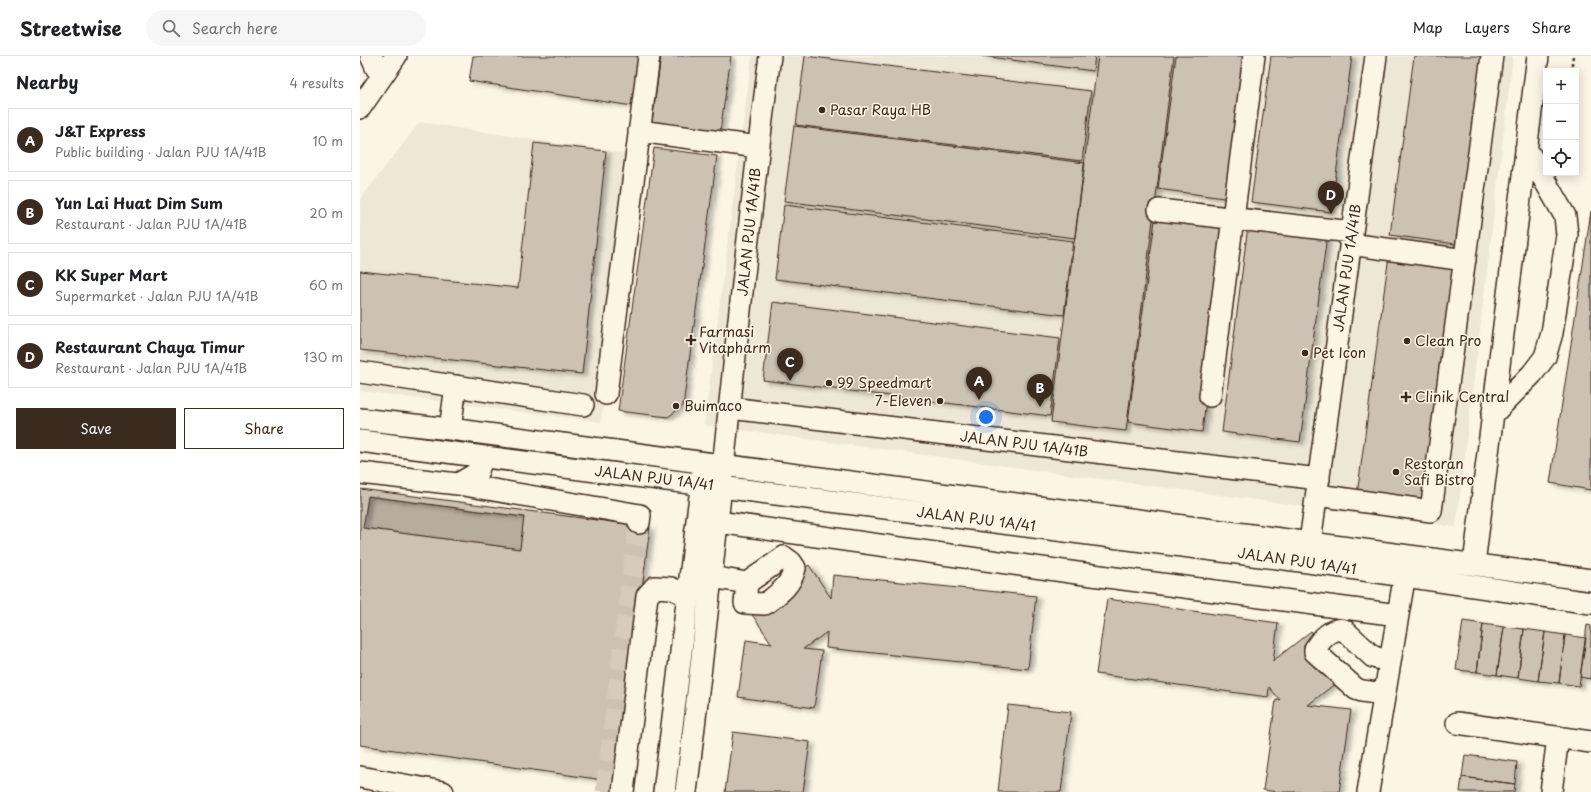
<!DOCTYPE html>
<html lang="en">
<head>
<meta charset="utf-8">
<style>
  body { margin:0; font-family:"Playpen Sans",sans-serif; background:#f6f6f6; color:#202124 }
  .controls { position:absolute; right:12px; top:12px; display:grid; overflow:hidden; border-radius:0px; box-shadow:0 2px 10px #0003 }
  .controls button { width:36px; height:36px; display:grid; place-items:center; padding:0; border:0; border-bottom:1px solid #e0e0e0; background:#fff; color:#202124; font:20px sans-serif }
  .you { position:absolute; left:626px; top:361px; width:14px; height:14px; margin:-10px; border:3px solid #fff; border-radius:50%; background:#1a73e8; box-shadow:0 0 0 6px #1a73e833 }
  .badge { display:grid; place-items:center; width:26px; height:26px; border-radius:50%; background:#3b2a1e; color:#fff; font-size:13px; font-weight:700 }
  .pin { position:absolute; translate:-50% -33px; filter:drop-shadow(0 1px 2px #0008) }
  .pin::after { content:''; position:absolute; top:21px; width:14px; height:12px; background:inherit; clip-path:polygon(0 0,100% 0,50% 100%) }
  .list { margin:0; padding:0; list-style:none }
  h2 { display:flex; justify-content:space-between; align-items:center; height:52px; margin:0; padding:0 16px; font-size:17px }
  h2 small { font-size:13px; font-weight:400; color:#757577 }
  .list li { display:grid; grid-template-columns:26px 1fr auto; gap:12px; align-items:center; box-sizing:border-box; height:64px; margin:0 8px 8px; padding:0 8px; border:1px solid #e0e0e0; border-radius:0px }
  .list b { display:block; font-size:15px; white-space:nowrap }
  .list p { margin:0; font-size:13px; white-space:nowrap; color:#757577 }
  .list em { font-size:13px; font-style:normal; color:#757577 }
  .actions { display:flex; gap:8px; padding:12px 16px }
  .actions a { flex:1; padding:9px 0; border:1px solid #3b2a1e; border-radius:0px; text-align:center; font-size:14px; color:#3b2a1e }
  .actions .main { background:#3b2a1e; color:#fff }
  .icon { flex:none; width:22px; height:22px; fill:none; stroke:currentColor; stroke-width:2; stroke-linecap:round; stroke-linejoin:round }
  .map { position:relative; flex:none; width:1231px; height:736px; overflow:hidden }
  header { display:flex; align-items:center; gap:24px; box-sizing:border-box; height:56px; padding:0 20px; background:#fff; border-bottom:1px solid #e0e0e0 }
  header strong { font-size:19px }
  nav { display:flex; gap:22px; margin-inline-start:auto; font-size:14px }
  .search { width:280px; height:36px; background:#f6f6f6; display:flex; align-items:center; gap:10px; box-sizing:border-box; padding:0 14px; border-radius:22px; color:#757577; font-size:15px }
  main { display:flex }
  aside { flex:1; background:#fff }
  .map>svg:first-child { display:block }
</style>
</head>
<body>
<header>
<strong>Streetwise</strong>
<div class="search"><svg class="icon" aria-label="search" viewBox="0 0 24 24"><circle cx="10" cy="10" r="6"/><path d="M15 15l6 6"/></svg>Search here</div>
<nav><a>Map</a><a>Layers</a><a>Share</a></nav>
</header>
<main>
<aside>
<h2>Nearby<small>4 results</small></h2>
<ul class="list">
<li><span class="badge">A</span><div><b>J&amp;T Express</b><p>Public building · Jalan PJU 1A/41B</p></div><em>10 m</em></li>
<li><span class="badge">B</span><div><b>Yun Lai Huat Dim Sum</b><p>Restaurant · Jalan PJU 1A/41B</p></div><em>20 m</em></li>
<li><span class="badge">C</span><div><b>KK Super Mart</b><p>Supermarket · Jalan PJU 1A/41B</p></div><em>60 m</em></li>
<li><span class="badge">D</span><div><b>Restaurant Chaya Timur</b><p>Restaurant · Jalan PJU 1A/41B</p></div><em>130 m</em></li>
</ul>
<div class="actions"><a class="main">Save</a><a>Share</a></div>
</aside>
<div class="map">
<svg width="1231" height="736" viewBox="0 0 1231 736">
  <defs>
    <filter id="shadow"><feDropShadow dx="4.5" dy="2.5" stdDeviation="2" flood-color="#0004"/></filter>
  </defs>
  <rect width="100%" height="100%" fill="#fcf5e5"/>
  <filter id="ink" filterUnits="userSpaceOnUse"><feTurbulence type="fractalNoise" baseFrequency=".025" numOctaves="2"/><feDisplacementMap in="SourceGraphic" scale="8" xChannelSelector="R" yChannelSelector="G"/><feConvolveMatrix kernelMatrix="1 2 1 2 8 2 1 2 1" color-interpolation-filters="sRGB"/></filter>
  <g filter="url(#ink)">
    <!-- built -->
    <path fill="#eee6d6" d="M392,0H1153L1096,471L344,369Z
      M60,66L278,100L241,366L0,335V143Z"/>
    <!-- water -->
    <path fill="#b7ad9e" stroke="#85796b" d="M8,440L164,461L160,493L3,472Z"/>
    <!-- building -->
    <path fill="#ccc2b3" stroke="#3b2a1e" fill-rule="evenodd" filter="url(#shadow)" d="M113,0H281L273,50L109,25Z
      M301,0H371L360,76L292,66Z
      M445,0L731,35L722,105L436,69Z
      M622,0H735L733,15Z
      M738,0H814L766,375L691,366Z
      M816,0H890L871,143L798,133Z
      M911,0H992L971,156L891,146Z
      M1054,0H1129L1103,189L1030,179Z
      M434,70L725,107L715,182L424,145Z
      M174,87L246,95L222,318L0,294V215L158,232Z
      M294,92L357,100L323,350L308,361L258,355Z
      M424,149L713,185L704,259L415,223Z
      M1231,155V434L1190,427Z
      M796,157L869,166L842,376L768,366Z
      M888,169L967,179L940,386L862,376Z
      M1029,199L1100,209L1068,448L997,439Z
      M413,246L700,282L690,360L403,324Z
      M0,433L290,471L257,726L0,689ZM8,440L164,461L160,493L3,472Z
      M449,509L471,542L473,519L676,540L668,613L466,592L467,576L443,593L462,595L454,652L378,641L386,584L412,588L387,551Z
      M747,543L918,567L913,605L951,575L986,619L948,649L991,654L979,736H918L903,734L916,644H920L909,631L908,641L736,618Z
      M1103,565L1123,568L1117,616L1096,614Z
      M1123,568L1144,571L1137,619L1117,616Z
      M1227,569L1231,570V623L1220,621Z
      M1144,571L1164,573L1158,622L1137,619Z
      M1164,573L1185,576L1178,625L1158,622Z
      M1185,576L1205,579L1199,627L1178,625Z
      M1205,579L1226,582L1219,630L1199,627Z
      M648,649L711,656L701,736H638Z
      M373,676L450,686L443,736H365Z
      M1105,699L1157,706L1155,728L1102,721Z
      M1102,721L1155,728L1154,736H1100Z"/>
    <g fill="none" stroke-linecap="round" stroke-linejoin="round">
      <!-- minor-tunnel -->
      <path stroke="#d5ccbd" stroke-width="21" stroke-dasharray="21 10" stroke-linecap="butt" d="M246,736L279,467"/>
      <!-- minor casing -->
      <g stroke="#3b2a1e" stroke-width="24">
        <path id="minor" d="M11,0L17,13
          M0,52L36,0
          M279,75L398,91
          M799,154L992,176
          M990,188L1105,204
          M0,316L223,349
          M246,338L289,0
          M850,340L894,0
          M370,352L959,423
          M1132,359L1172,318L1185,301L1192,277L1207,179L1205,160L1166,92
          M0,363L90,373L1231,524
          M90,373L96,330
          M0,385L948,506L1231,547
          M0,417L98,428L117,417L123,401
          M98,428L280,459L279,467
          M957,439L1071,455L1132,0
          M337,463L717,517L1038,559
          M424,501L431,506L435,512C431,530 418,538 405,548L385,547L387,527Z
          M948,501L1016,0
          M1114,508L1178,0
          M351,521L387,527
          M1024,638L1002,635L996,633L955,596V593C961,583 972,571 984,574L1013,601L1030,605
          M1097,667L1231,686
          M0,721L83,736
          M263,736L287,540L295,531L311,532L328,540
          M304,736L343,415
          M326,736C357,491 378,245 410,0
          M1008,736L1047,506
          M1191,736L1198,681"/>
      </g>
      <!-- path -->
      <path stroke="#3b2a1e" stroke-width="2.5" stroke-dasharray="3 3" stroke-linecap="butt" d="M1211,15L1213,0"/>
      <!-- minor -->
      <use href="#minor" stroke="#fcf5e5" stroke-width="21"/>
    </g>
  </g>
  <!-- markers -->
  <g fill="#3b2a1e" stroke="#fcf5e5" stroke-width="1.5">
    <circle cx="462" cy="54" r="4"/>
    <path d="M329 278h4v4h4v4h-4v4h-4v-4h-4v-4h4z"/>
    <circle cx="1047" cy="285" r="4"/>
    <circle cx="945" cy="297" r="4"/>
    <circle cx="469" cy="327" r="4"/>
    <path d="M1044 335h4v4h4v4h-4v4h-4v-4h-4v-4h4z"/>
    <circle cx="580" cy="345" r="4"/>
    <circle cx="316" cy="350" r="4"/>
    <circle cx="1036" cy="416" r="4"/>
  </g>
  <g text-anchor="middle" stroke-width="3" stroke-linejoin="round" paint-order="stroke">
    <!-- poi labels -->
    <g font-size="14" fill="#3b2a1e" stroke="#fcf5e5" text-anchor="start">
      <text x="470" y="59">Pasar Raya HB</text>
      <text x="339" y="281">Farmasi<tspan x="339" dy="16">Vitapharm</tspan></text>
      <text x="1055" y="290">Clean Pro</text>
      <text x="953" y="302">Pet Icon</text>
      <text x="477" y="332">99 Speedmart</text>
      <text x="1055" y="346">Clinik Central</text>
      <text x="572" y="350" text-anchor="end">7-Eleven</text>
      <text x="324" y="355">Buimaco</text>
      <text x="1044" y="413">Restoran<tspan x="1044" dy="16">Safi Bistro</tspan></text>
    </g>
    <!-- street labels -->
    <g font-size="14" fill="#3b2a1e" stroke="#fcf5e5">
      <text transform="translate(389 176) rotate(-84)" y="5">JALAN PJU 1A/41B</text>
      <text transform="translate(987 212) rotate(-82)" y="5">JALAN PJU 1A/41B</text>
      <text transform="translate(664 388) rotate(7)" y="5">JALAN PJU 1A/41B</text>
      <text transform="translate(294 422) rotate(7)" y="5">JALAN PJU 1A/41</text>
      <text transform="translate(616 463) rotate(7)" y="5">JALAN PJU 1A/41</text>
      <text transform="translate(937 505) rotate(8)" y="5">JALAN PJU 1A/41</text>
    </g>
  </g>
</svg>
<div class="controls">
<button>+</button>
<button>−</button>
<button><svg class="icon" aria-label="locate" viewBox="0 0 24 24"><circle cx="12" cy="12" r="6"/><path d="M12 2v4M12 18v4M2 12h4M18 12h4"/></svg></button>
</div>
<div class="you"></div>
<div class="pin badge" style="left:619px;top:344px">A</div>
<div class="pin badge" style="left:680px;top:351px">B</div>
<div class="pin badge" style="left:430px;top:325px">C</div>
<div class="pin badge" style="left:971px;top:158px">D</div>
</div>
</main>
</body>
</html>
